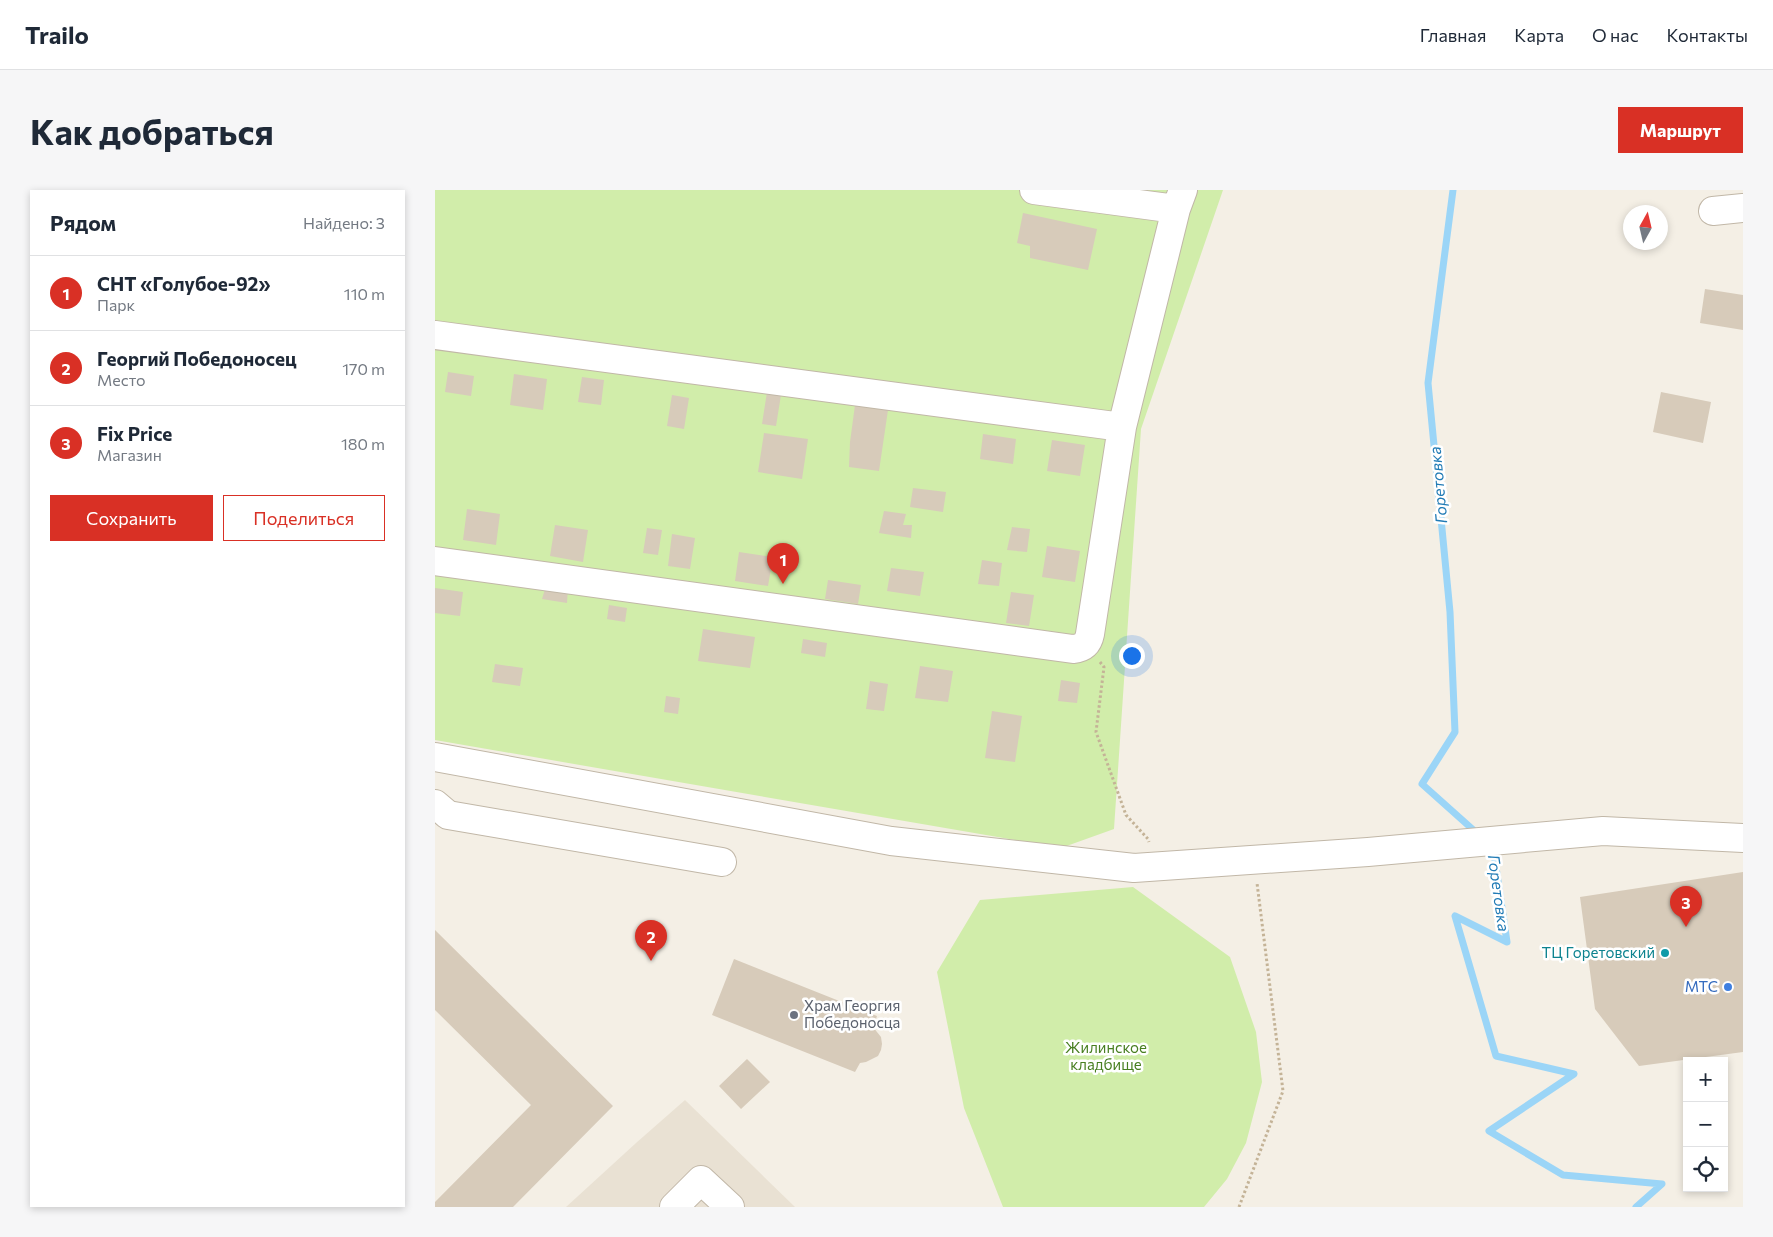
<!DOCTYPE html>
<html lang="ru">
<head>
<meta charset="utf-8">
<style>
  body { margin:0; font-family:Commissioner,sans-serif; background:#f6f6f7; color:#1f2937 }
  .controls { position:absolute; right:15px; bottom:15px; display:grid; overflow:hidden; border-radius:0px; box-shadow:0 2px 8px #0003 }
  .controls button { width:45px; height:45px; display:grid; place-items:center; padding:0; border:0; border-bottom:1px solid #e0e1e3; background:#fff; color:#1f2937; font:25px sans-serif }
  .compass { position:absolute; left:1188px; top:15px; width:45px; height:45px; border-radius:50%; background:#fff; box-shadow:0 2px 8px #0003; rotate:8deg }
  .you { position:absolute; left:696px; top:465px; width:18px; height:18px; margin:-12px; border:4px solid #fff; border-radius:50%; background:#1a73e8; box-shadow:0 0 0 8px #1a73e833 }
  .badge { display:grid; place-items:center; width:32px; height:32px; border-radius:50%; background:#d93025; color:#fff; font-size:16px; font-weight:700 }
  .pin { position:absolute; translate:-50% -41px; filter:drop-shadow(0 1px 2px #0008) }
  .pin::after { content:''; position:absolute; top:26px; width:18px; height:15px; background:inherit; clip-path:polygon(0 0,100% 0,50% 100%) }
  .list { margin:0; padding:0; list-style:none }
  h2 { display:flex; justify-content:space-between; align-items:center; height:65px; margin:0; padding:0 20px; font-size:21px }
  h2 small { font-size:16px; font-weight:400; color:#747a83 }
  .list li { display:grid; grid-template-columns:32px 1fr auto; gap:15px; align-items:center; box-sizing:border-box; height:75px; padding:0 20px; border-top:1px solid #e0e1e3 }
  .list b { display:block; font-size:19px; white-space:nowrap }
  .list p { margin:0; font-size:16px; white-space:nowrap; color:#747a83 }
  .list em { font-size:16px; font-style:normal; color:#747a83 }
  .actions { display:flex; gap:10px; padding:15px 20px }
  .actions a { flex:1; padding:11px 0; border:1px solid #d93025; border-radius:0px; text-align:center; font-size:18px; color:#d93025 }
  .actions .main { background:#d93025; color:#fff }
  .icon { flex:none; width:28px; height:28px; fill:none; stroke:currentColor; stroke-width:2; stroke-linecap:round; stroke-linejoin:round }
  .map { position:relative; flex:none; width:1308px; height:1017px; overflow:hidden; border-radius:0px }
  header { display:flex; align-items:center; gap:30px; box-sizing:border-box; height:70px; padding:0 25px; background:#fff; border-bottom:1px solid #e0e1e3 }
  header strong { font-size:24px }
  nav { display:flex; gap:28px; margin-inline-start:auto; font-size:18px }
  .intro { display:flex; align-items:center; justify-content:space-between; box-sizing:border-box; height:120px; padding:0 30px }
  h1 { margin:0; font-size:35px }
  .button { padding:12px 22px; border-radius:0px; background:#d93025; color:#fff; font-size:18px; font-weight:700 }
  main { display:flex; gap:30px; padding:0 30px }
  aside { flex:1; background:#fff; border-radius:0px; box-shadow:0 2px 8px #0003 }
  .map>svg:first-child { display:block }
</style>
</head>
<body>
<header>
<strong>Trailo</strong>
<nav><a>Главная</a><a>Карта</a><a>О нас</a><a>Контакты</a></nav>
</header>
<div class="intro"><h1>Как добраться</h1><a class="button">Маршрут</a></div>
<main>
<aside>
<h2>Рядом<small>Найдено: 3</small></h2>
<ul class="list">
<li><span class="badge">1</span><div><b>СНТ «Голубое-92»</b><p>Парк</p></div><em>110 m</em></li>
<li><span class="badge">2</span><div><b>Георгий Победоносец</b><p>Место</p></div><em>170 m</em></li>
<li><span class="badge">3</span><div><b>Fix Price</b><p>Магазин</p></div><em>180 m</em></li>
</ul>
<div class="actions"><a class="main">Сохранить</a><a>Поделиться</a></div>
</aside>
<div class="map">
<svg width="1308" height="1017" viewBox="0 0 1308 1017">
  <rect width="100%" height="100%" fill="#f4efe5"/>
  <!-- residential -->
  <path fill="#e9e1d3" d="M250,910L360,1017H131L201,953Z"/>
  <!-- green -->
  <path fill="#d1edaa" d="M0,0H788L706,239L679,639L626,658L0,550Z
    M698,697L795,767L821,842L827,892L811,953L792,989L769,1017H568L529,918L502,782L545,710Z"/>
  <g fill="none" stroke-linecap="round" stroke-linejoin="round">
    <!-- stream -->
    <path stroke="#9bd5f7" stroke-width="7" d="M1018,0L993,193L1015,422L1020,542L987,594L1044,645
      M1058,657L1072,752L1020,726L1061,866L1139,884L1054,941L1128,985L1227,994L1201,1017"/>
  </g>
  <!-- building -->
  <path fill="#d7cbba" d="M588,23L662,39L653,80L595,68V56L582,53Z
    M1270,99L1308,105V140L1265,133Z
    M13,182L39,186L36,206L10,202Z
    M79,184L112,189L108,220L75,215Z
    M147,187L169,190L166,215L143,212Z
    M332,202L346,205L341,236L327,234Z
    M1226,202L1276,212L1268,253L1218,242Z
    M237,205L254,208L249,239L232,236Z
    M420,215L453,220L444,281L414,277L415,252Z
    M329,243L373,249L367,289L323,282Z
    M548,244L581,249L578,274L545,269Z
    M617,250L650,255L645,286L612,281Z
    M478,298L511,302L508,322L475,317Z
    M32,319L65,324L61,355L28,350Z
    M449,321L471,324L468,335H477L476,348L444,343Z
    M120,335L153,340L148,372L115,366Z
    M577,337L595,339L592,362L572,360Z
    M212,338L227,340L223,365L208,363Z
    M237,344L260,348L255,379L233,376Z
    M612,356L645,361L640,392L607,387Z
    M304,362L338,367L333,396L300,391Z
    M547,370L567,373L564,396L543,394Z
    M456,378L489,382L485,406L452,401Z
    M393,390L426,395L423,414L390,409Z
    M111,396L133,398L132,413L107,409Z
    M0,398L28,402L25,426L0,423Z
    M576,402L599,405L594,436L571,433Z
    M174,415L192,418L190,432L172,429Z
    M268,439L320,447L315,478L263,471Z
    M368,449L392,453L390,467L366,463Z
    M60,474L88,478L85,496L57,492Z
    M485,476L518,481L513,512L480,508Z
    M626,490L645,493L642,513L623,511Z
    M435,491L453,494L449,521L431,519Z
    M231,506L245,508L243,524L229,522Z
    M557,521L587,526L580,572L550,568Z
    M1308,682V862L1204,876L1160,819L1145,707Z
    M0,740L178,916L78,1017H0V1012L96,915L0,820Z
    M299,769L442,826L438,837L446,847L447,854L446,860L443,866L431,872L425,873L420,882L277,825Z
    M312,869L335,892L306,919L284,896Z"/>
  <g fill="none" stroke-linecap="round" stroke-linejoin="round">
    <!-- minor casing -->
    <g stroke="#c1b7a7" stroke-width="30">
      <path id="minor" d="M599,0L741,19
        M1278,21L1308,18
        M0,145L687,237
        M0,371L638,459C648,458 653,454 655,444L687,237L741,19L748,0
        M0,567L456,651L699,678L933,662L1168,641L1308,648
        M0,614L13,625L287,672
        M239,1017L266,990L295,1017"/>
    </g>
    <!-- path -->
    <path stroke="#c4b397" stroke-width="3" stroke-dasharray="2.5 2.5" stroke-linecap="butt" d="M665,472L669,477L661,542L691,625L713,649L714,652
      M804,1017L848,901L822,693"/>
    <!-- minor -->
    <use href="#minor" stroke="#fff" stroke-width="28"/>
  </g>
  <!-- markers -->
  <circle fill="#0f9aa8" stroke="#fff" stroke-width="2" cx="1230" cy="763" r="5"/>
  <circle fill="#3f7fe0" stroke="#fff" stroke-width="2" cx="1293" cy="797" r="5"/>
  <circle fill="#6b7280" stroke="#fff" stroke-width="2" cx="359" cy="825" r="5"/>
  <g text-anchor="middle" stroke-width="5" stroke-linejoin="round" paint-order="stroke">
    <!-- culture labels -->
    <g font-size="15" fill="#0d838f" stroke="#fff" text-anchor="end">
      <text x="1220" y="768">ТЦ Горетовский</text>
    </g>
    <!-- shop labels -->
    <g font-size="15" fill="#366cbe" stroke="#fff" text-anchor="end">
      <text x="1283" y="802">МТС</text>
    </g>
    <!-- worship labels -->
    <g font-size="15" fill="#5b616d" stroke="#fff" text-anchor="start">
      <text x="369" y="821">Храм Георгия<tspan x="369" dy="17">Победоносца</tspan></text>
    </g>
    <!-- park labels -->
    <g font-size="15" fill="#487f21" stroke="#fff">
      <text x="671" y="863">Жилинское<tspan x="671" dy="17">кладбище</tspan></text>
    </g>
    <!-- water labels -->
    <g font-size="16" font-style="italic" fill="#217bb5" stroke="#fff">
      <text transform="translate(1003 295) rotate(-95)" y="6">Горетовка</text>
      <text transform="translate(1064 703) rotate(82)" y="6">Горетовка</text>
    </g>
  </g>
</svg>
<div class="controls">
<button>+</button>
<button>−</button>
<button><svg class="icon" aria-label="locate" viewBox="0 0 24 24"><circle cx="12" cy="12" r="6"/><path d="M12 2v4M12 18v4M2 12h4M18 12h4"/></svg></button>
</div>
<svg class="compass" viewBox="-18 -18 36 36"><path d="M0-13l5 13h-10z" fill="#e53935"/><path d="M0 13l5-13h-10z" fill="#747a83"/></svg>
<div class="you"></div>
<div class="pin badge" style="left:348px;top:394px">1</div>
<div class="pin badge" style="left:216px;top:771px">2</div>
<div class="pin badge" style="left:1251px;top:737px">3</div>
</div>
</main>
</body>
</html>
